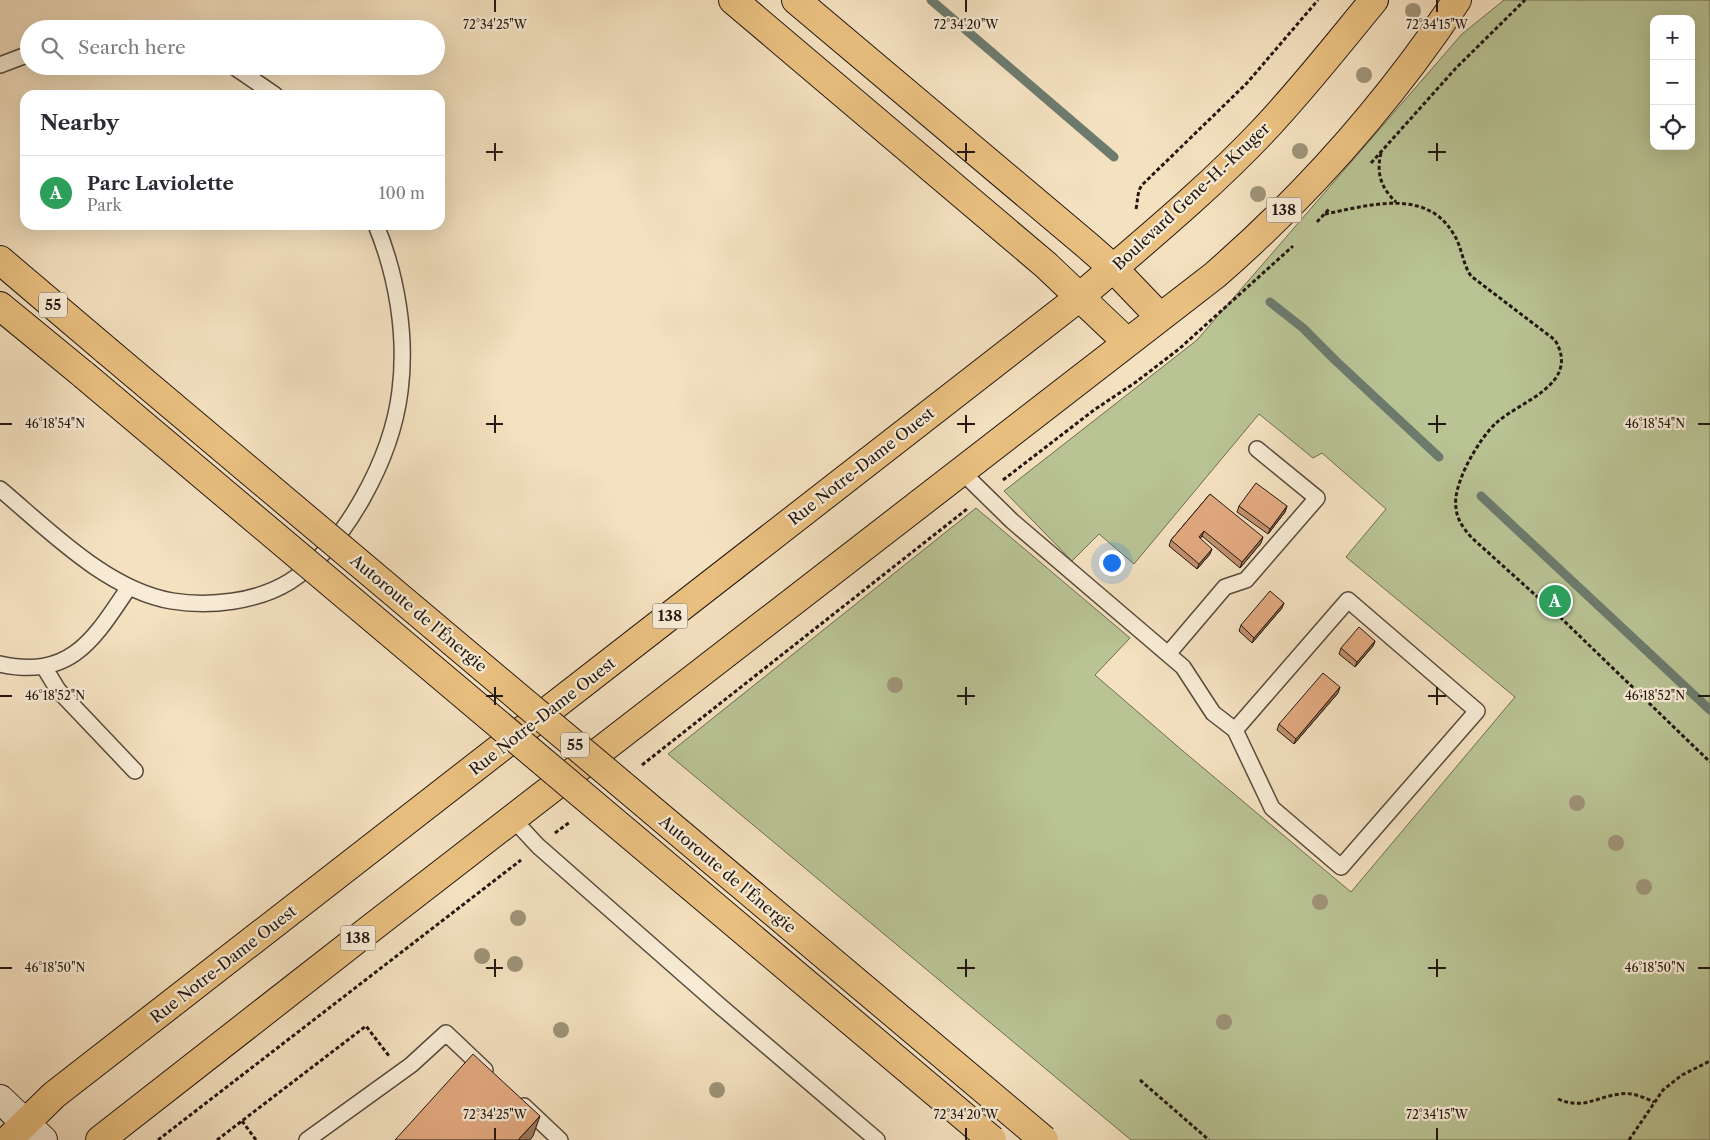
<!DOCTYPE html>
<html lang="en">
<head>
<meta charset="utf-8">
<style>
  body { margin:0; font-family:"Libre Caslon Text",serif; background:#f7f7f7; color:#2b2b33 }
  .controls { position:absolute; right:15px; top:15px; display:grid; overflow:hidden; border-radius:10px; box-shadow:0 5px 20px #0002 }
  .controls button { width:45px; height:45px; display:grid; place-items:center; padding:0; border:0; border-bottom:1px solid #e1e1e2; background:#fff; color:#2b2b33; font:25px sans-serif }
  .you { position:absolute; left:1111px; top:562px; width:18px; height:18px; margin:-12px; border:4px solid #fff; border-radius:50%; background:#1a73e8; box-shadow:0 0 0 8px #1a73e833 }
  .badge { display:grid; place-items:center; width:32px; height:32px; border-radius:50%; background:#8f2418; color:#fff; font-size:16px; font-weight:700 }
  .pin { position:absolute; translate:-50% -50%; border:2px solid #fff; box-shadow:0 1px 5px #0006 }
  .list { margin:0; padding:0; list-style:none }
  h2 { display:flex; justify-content:space-between; align-items:center; height:65px; margin:0; padding:0 20px; font-size:21px }
  h2 small { font-size:16px; font-weight:400; color:#7c7c81 }
  .list li { display:grid; grid-template-columns:32px 1fr auto; gap:15px; align-items:center; box-sizing:border-box; height:75px; padding:0 20px; border-top:1px solid #e1e1e2 }
  .list b { display:block; font-size:19px; white-space:nowrap }
  .list p { margin:0; font-size:16px; white-space:nowrap; color:#7c7c81 }
  .list em { font-size:16px; font-style:normal; color:#7c7c81 }
  .icon { flex:none; width:28px; height:28px; fill:none; stroke:currentColor; stroke-width:2; stroke-linecap:round; stroke-linejoin:round }
  .map { position:relative; flex:none; width:1710px; height:1140px; overflow:hidden }
  .search { position:absolute; background:#fff; box-shadow:0 5px 20px #0002; left:20px; top:20px; width:425px; height:55px; display:flex; align-items:center; gap:12px; box-sizing:border-box; padding:0 18px; border-radius:28px; color:#7c7c81; font-size:19px }
  .panel { position:absolute; background:#fff; box-shadow:0 5px 20px #0002; left:20px; top:90px; width:425px; height:140px; border-radius:15px }
  .map>svg:first-child { display:block }
</style>
</head>
<body>
<div class="map">
<svg width="1710" height="1140" viewBox="0 0 1710 1140">
  <rect width="100%" height="100%" fill="#f4e1c0"/>
  <filter id="stains"><feTurbulence type="fractalNoise" baseFrequency=".004" numOctaves="4"/><feColorMatrix values="0 0 0 0 .2 0 0 0 0 .09 0 0 0 0 .02 0 0 0 .5 -.17"/></filter>
  <radialGradient id="worn" r=".72"><stop offset=".6" stop-color="#630" stop-opacity="0"/><stop offset="1" stop-color="#630" stop-opacity=".3"/></radialGradient>
  <!-- green -->
  <path fill="#b9c394" stroke="#6e6d52" fill-rule="evenodd" d="M1504,0H1710V1140H1131L668,754L976,508L1130,638L1095,675L1183,751L1351,892L1515,697L1346,557L1386,509L1322,453L1313,458L1259,414L1134,564L1099,534L1072,561L1004,491L1197,340L1462,34ZM1654,19H1691V146H1654Z"/>
  <g fill="none" stroke-linecap="round" stroke-linejoin="round">
    <!-- stream -->
    <path stroke="#6c7b6e" stroke-width="9" d="M931,0L1114,157
      M1270,302L1303,328L1337,362L1439,457
      M1481,496L1710,710"/>
    <!-- lane casing -->
    <g stroke="#574a3c" stroke-width="18">
      <path id="lane" d="M0,65L29,54
        M233,66L275,95
        M960,470L1012,521L1183,667L1213,713L1235,730L1272,808L1341,867L1477,711L1348,600L1235,730
        M0,489C49,530 107,590 172,601C210,607 256,602 289,582C346,546 392,457 400,391C407,336 397,276 376,225
        M1168,654L1225,587L1246,580L1317,498L1257,449
        M0,664C71,680 94,639 129,587
        M44,667L58,690L135,771
        M513,819L538,846L720,1006L877,1140
        M524,1106L560,1140
        M307,1140L411,1065L446,1033L485,1070"/>
    </g>
    <!-- secondary casing -->
    <g stroke="#231710" stroke-width="30">
      <path id="secondary" d="M0,1099L43,1140"/>
    </g>
    <!-- primary casing -->
    <g stroke="#231710" stroke-width="30">
      <path id="primary" d="M8,1140L54,1095L1081,296C1141,244 1206,191 1261,133C1301,91 1337,45 1374,0
        M100,1140L370,929L1215,275C1308,194 1389,102 1457,0"/>
    </g>
    <!-- highway casing -->
    <g stroke="#231710" stroke-width="30">
      <path id="highway" d="M733,0L1047,266L1127,342
        M796,0L1088,246L1113,268L1160,317
        M0,260L106,350
        M0,306L84,375"/>
    </g>
    <!-- path -->
    <path stroke="#231710" stroke-width="3" stroke-dasharray="4 2.5" stroke-linecap="butt" d="M1381,153C1376,173 1381,188 1396,202
      M1371,163L1456,68L1525,0
      M1136,209C1138,200 1137,192 1142,185L1247,83L1318,0
      M1325,214C1367,206 1425,187 1453,233C1462,246 1462,263 1471,276L1555,340C1581,384 1522,400 1496,423C1479,439 1452,484 1456,508C1457,520 1464,529 1472,538L1562,619L1710,762
      M1317,222L1330,208
      M1003,480L1094,410L1136,382L1179,349L1293,246
      M642,765L967,509
      M555,833L570,822
      M1140,1080L1209,1140
      M1558,1099C1583,1110 1596,1097 1620,1094C1632,1092 1643,1097 1654,1102
      M242,1121L256,1140
      M158,1140L521,860
      M217,1140L366,1026L389,1056
      M1629,1140L1663,1090L1682,1075L1710,1061"/>
    <!-- lane -->
    <use href="#lane" stroke="#f8ecd6" stroke-width="15"/>
    <!-- secondary -->
    <use href="#secondary" stroke="#f8ecd6" stroke-width="28"/>
    <!-- primary -->
    <use href="#primary" stroke="#eac080" stroke-width="28"/>
    <!-- highway -->
    <use href="#highway" stroke="#eac080" stroke-width="28"/>
    <!-- highway-bridge casing -->
    <g stroke="#231710" stroke-width="30" stroke-linecap="butt">
      <path id="highway-bridge" d="M106,350L1044,1140
        M84,375L992,1140"/>
    </g>
    <!-- highway-bridge -->
    <use href="#highway-bridge" stroke="#eac080" stroke-width="28"/>
  </g>
  <!-- trees -->
  <g fill="#9e9378">
    <circle cx="1413" cy="11" r="8"/>
    <circle cx="1364" cy="75" r="8"/>
    <circle cx="1300" cy="151" r="8"/>
    <circle cx="1258" cy="194" r="8"/>
    <circle cx="895" cy="685" r="8"/>
    <circle cx="1577" cy="803" r="8"/>
    <circle cx="1616" cy="843" r="8"/>
    <circle cx="1644" cy="887" r="8"/>
    <circle cx="1320" cy="902" r="8"/>
    <circle cx="518" cy="918" r="8"/>
    <circle cx="482" cy="956" r="8"/>
    <circle cx="515" cy="964" r="8"/>
    <circle cx="1224" cy="1022" r="8"/>
    <circle cx="561" cy="1030" r="8"/>
    <circle cx="717" cy="1090" r="8"/>
  </g>
  <!-- wall -->
  <path fill="#c2916e" stroke="#231710" d="M1210,494L1261,543L1240,568L1202,536L1200,539L1210,554L1197,569L1169,546L1171,540Z
    M1239,506H1287L1285,512L1268,534L1237,512Z
    M1282,608L1252,643L1239,631L1241,625Z
    M1375,641L1373,646L1355,667L1339,654L1341,648Z
    M1338,693L1294,744L1277,730L1279,724Z"/>
  <!-- shaded-wall -->
  <path fill="#9e765a" stroke="#231710" d="M1287,506L1285,512L1268,534L1270,529Z
    M1204,531L1202,536L1197,543L1199,537Z
    M1263,537L1261,543L1240,568L1242,562Z
    M1212,549L1210,554L1197,569L1199,564Z
    M1284,603L1282,608L1252,643L1254,638Z
    M1375,641L1373,646L1355,667L1357,662Z
    M1340,687L1338,693L1294,744L1296,739Z
    M540,1116L533,1136L530,1140H518Z"/>
  <!-- building -->
  <path fill="#e2a980" stroke="#231710" d="M1256,483L1287,506L1270,529L1239,506Z
    M1210,494L1263,537L1242,562L1204,531L1199,537L1212,549L1199,564L1171,540Z
    M1270,591L1284,603L1254,638L1241,625Z
    M1359,627L1375,641L1357,662L1341,648Z
    M1323,673L1340,687L1296,739L1279,724Z
    M473,1054L540,1116L518,1140H395Z"/>
  <!-- ticks -->
  <path fill="none" stroke="#231710" stroke-width="2" d="M495,0V12M966,0V12M1437,0V12M495,143V161M966,143V161M1437,143V161M486,152H503M957,152H975M1428,152H1446M495,415V433M966,415V433M1437,415V433M0,424H12M486,424H503M957,424H975M1428,424H1446M1698,424H1710M495,687V705M966,687V705M1437,687V705M0,696H12M486,696H503M957,696H975M1428,696H1446M1698,696H1710M495,959V977M966,959V977M1437,959V977M0,968H12M486,968H503M957,968H975M1428,968H1446M1698,968H1710M495,1128V1140M966,1128V1140M1437,1128V1140"/>
  <g text-anchor="middle" stroke-width="4.5" stroke-linejoin="round" paint-order="stroke">
    <!-- shield labels -->
    <g fill="#f8ecd6" stroke="#63574b" stroke-width="1">
      <rect x="1266.5" y="197.5" width="35" height="25" rx="4"/>
      <rect x="39" y="292.5" width="28" height="25" rx="4"/>
      <rect x="652.5" y="603.5" width="35" height="25" rx="4"/>
      <rect x="561" y="732.5" width="28" height="25" rx="4"/>
      <rect x="340.5" y="925.5" width="35" height="25" rx="4"/>
    </g>
    <g font-size="15" font-weight="bold" fill="#231710">
      <text x="1284" y="215">138</text>
      <text x="53" y="310">55</text>
      <text x="670" y="621">138</text>
      <text x="575" y="750">55</text>
      <text x="358" y="943">138</text>
    </g>
    <!-- street labels -->
    <g font-size="16" fill="#231710" stroke="#f8ecd6">
      <text transform="translate(1191 196) rotate(-43)" y="6">Boulevard Gene-H.-Kruger</text>
      <text transform="translate(861 466) rotate(-38)" y="6">Rue Notre-Dame Ouest</text>
      <text transform="translate(419 613) rotate(40)" y="6">Autoroute de l'Énergie</text>
      <text transform="translate(542 716) rotate(-38)" y="6">Rue Notre-Dame Ouest</text>
      <text transform="translate(728 874) rotate(40)" y="6">Autoroute de l'Énergie</text>
      <text transform="translate(223 964) rotate(-38)" y="6">Rue Notre-Dame Ouest</text>
    </g>
  </g>
  <g font-size="12" text-anchor="middle" fill="#231710" stroke="#f8ecd6" stroke-width="4.5" stroke-linejoin="round" paint-order="stroke">
    <text x="495" y="29">72°34'25"W</text>
    <text x="966" y="29">72°34'20"W</text>
    <text x="1437" y="29">72°34'15"W</text>
    <text x="55" y="428">46°18'54"N</text>
    <text x="1655" y="428">46°18'54"N</text>
    <text x="55" y="700">46°18'52"N</text>
    <text x="1655" y="700">46°18'52"N</text>
    <text x="55" y="972">46°18'50"N</text>
    <text x="1655" y="972">46°18'50"N</text>
    <text x="495" y="1119">72°34'25"W</text>
    <text x="966" y="1119">72°34'20"W</text>
    <text x="1437" y="1119">72°34'15"W</text>
  </g>
  <rect width="100%" height="100%" filter="url(#stains)"/>
  <rect width="100%" height="100%" fill="url(#worn)"/>
</svg>
<div class="controls">
<button>+</button>
<button>−</button>
<button><svg class="icon" aria-label="locate" viewBox="0 0 24 24"><circle cx="12" cy="12" r="6"/><path d="M12 2v4M12 18v4M2 12h4M18 12h4"/></svg></button>
</div>
<div class="you"></div>
<div class="pin badge" style="left:1555px;top:601px;background:#2e9e5b">A</div>
<div class="search"><svg class="icon" aria-label="search" viewBox="0 0 24 24"><circle cx="10" cy="10" r="6"/><path d="M15 15l6 6"/></svg>Search here</div>
<section class="panel">
<h2>Nearby<small></small></h2>
<ul class="list">
<li><span class="badge" style="background:#2e9e5b">A</span><div><b>Parc Laviolette</b><p>Park</p></div><em>100 m</em></li>
</ul>
</section>
</div>
</body>
</html>
